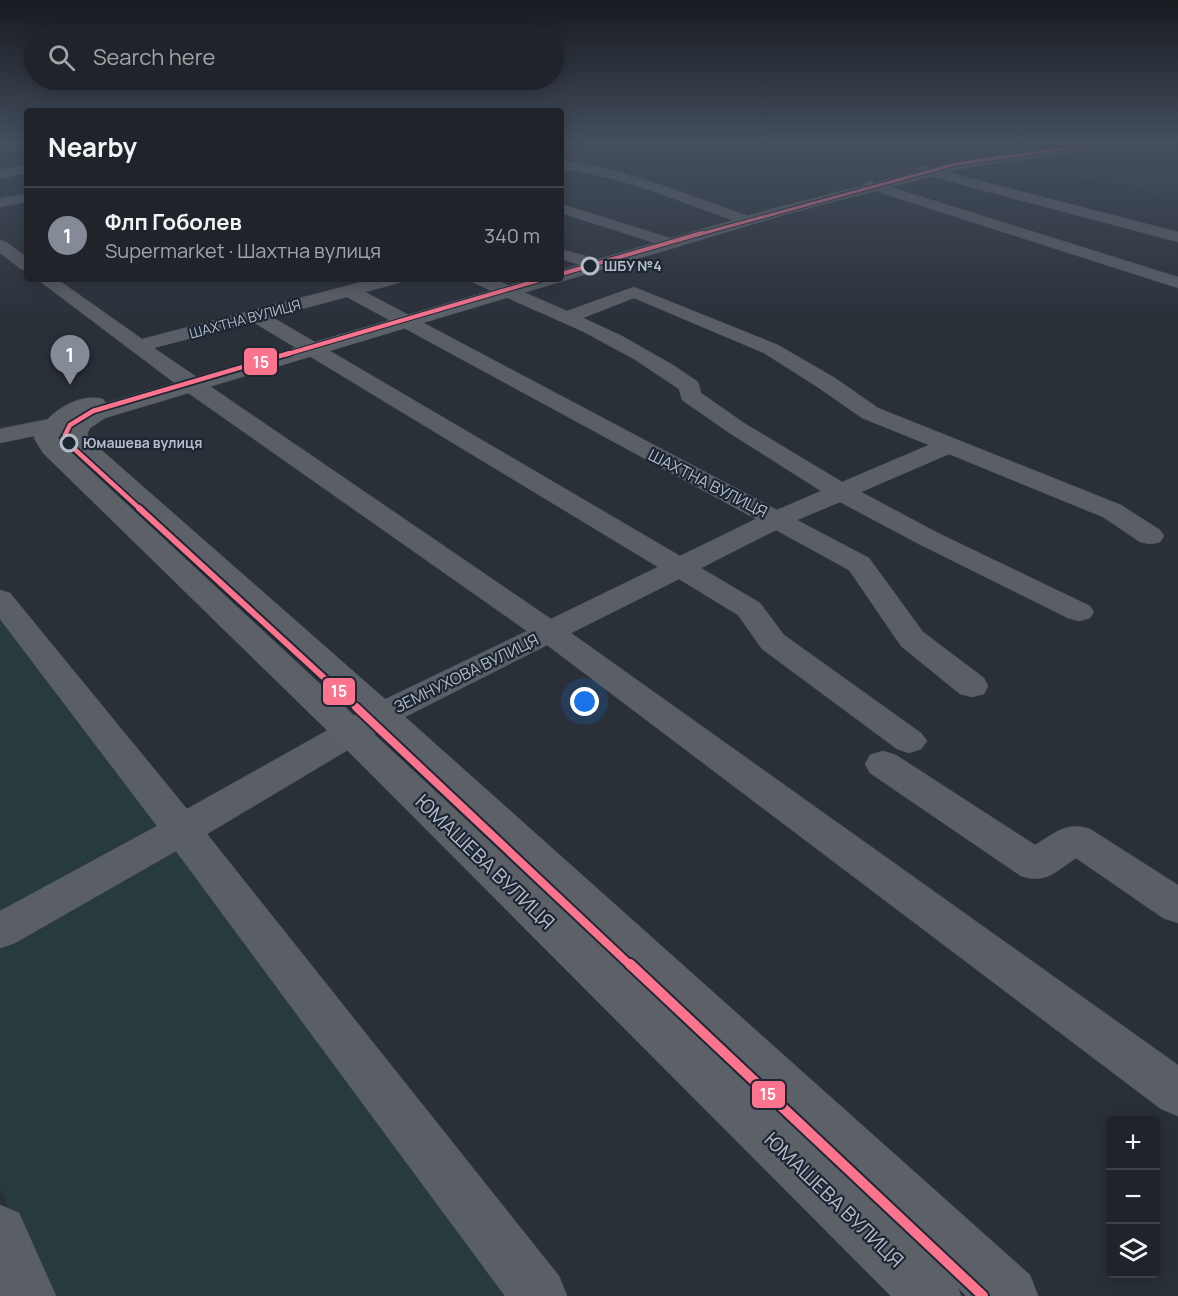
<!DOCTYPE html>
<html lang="en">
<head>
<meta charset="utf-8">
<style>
  body { margin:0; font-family:Manrope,sans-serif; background:#282c32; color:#f1f3f6 }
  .controls { position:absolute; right:18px; bottom:18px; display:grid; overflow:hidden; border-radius:6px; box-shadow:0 3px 15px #0003 }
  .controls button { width:54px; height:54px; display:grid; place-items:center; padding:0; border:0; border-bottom:2px solid #3d4147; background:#20242a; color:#f1f3f6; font:30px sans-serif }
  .you { position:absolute; left:585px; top:702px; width:21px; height:21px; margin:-15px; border:4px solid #fff; border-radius:50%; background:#1a73e8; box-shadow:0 0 0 9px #1a73e833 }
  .badge { display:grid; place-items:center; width:39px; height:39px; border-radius:50%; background:#848b96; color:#fff; font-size:20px; font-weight:700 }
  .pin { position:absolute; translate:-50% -50px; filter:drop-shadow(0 2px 3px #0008) }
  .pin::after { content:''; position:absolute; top:32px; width:21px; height:18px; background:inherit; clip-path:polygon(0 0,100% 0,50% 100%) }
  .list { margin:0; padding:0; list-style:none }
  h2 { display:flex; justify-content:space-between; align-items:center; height:78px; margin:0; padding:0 24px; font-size:26px }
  h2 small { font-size:20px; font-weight:400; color:#a2a4a8 }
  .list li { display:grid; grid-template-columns:39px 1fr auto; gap:18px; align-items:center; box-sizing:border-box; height:96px; padding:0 24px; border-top:2px solid #3d4147 }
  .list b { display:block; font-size:22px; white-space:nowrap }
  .list p { margin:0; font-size:20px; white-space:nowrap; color:#a2a4a8 }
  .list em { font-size:20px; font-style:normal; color:#a2a4a8 }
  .icon { flex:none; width:33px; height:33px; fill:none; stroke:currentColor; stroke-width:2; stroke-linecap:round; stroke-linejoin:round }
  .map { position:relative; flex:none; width:1178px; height:1296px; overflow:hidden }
  .search { position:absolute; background:#20242a; box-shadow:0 3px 15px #0003; left:24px; top:24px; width:540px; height:66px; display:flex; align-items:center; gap:15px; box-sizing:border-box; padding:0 21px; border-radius:33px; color:#a2a4a8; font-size:22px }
  .panel { position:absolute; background:#20242a; box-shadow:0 3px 15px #0003; left:24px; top:108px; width:540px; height:174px; border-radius:6px }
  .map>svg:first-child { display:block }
</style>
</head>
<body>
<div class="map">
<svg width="1178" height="1296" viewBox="0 0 1178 1296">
  <rect width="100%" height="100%" fill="#2a3038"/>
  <!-- green -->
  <path fill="#273a3e" d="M1139,141L1178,145V201L1150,197L1142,187L1083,179L1027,158L1118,148Z
    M0,615L511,1296H50L0,1188Z"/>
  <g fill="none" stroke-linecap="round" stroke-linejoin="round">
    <!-- minor casing -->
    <g stroke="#484c53" stroke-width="1">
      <path id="minor" d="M27,141V148L0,152V144Z
        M1048,141H1075L1090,144L1092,147L1086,151L1050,144Z
        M561,161C627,168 692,197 754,218L757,221L754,224H744C685,204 623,176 561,169Z
        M27,165V173L0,178V170Z
        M923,166L1178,232V242L918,173L916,170Z
        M871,181L1178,277V288L866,188L864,185L866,182Z
        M27,194V202L0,207V199Z
        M561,204L670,238L672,241L670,244H658L561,213Z
        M0,240L6,242L27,257V270L21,269L0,253Z
        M561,249L603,261L605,265L603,269L597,270L561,259Z
        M37,279H57L142,339L373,279H402L399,283L365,292L777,510L821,491L728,432L682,400L679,389L634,359L582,331L474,283L471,279H494L567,311L634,287L778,345L835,378L878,408L1121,505L1160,530L1164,536L1160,542L1150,544L1140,542L1103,517L949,454L861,492L938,533L1090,606L1094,612L1090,618L1079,621L1068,618L919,544L840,502L797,520L869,558L923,632L984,678L988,686L984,694L972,697L960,694L901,646L849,570L776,530L701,568L760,603L784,635L921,733L927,741L921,749L909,753L897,749L762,649L738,615L679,579L571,633L1178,1065V1116L1161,1109L547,645L393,723L207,834L559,1276L567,1296H505L176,851L15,943L0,948V911L157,826L0,619V590L10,593L187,809L369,707L527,631L184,390ZM347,297L756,519L680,556L272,317ZM634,298L764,353L819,388L862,418L929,445L842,482L744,423L701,393L698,382L673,365L622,336L583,318ZM253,322L658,567L551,619L154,348Z
        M50,419L58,421L62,426L58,431L0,443V429Z
        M883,751L896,755L1035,845C1055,833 1066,821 1090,829L1178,885V923L1163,918L1076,858C1055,872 1046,884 1021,876L870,773L865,764L870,755Z
        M0,1205L19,1213L56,1296H0Z"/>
    </g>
    <!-- major casing -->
    <g stroke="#484c55" stroke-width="1">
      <path id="major" d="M1099,141H1134L1128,145L960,169L787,214L105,418L90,428L87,434L90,440L394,707L1030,1275L1038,1296H966L958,1288L961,1296H891L338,741L43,453L34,438C45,415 76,392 103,399L106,403L531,279H561V270L775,208L959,161ZM67,425L63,434L70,448L368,723L573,919L62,444L58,438Z"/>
    </g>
    <!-- minor -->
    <use href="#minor" fill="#5a5e66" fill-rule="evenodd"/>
    <!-- major -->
    <use href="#major" fill="#5c6168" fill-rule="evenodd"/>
    <!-- tram-1-far5 casing -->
    <g stroke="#1d2633" stroke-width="5">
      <path id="tram-1-far5" d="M697,235L956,164L1116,141"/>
    </g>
    <!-- tram-1-far4 casing -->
    <g stroke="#1d2633" stroke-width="6">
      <path id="tram-1-far4" d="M561,274L702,233
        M284,355L543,279"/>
    </g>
    <!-- tram-1-far3 casing -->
    <g stroke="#1d2633" stroke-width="8">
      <path id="tram-1-far3" d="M140,509L70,445L65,435L70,425L93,411L290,353"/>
    </g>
    <!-- tram-1-far2 casing -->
    <g stroke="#1d2633" stroke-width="10">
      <path id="tram-1-far2" d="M139,508L358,709"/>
    </g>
    <!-- tram-1-far1 casing -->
    <g stroke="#1d2633" stroke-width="12">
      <path id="tram-1-far1" d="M356,707L631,966"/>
    </g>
    <!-- tram-1 casing -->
    <g stroke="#1d2633" stroke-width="14">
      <path id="tram-1" d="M630,964L983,1296"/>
    </g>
    <!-- tram-1-far5 -->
    <use href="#tram-1-far5" stroke="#fc738d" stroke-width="3"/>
    <!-- tram-1-far4 -->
    <use href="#tram-1-far4" stroke="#fc738d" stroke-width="4"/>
    <!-- tram-1-far3 -->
    <use href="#tram-1-far3" stroke="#fc738d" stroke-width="4.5"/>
    <!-- tram-1-far2 -->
    <use href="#tram-1-far2" stroke="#fc738d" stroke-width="6"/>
    <!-- tram-1-far1 -->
    <use href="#tram-1-far1" stroke="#fc738d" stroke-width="8"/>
    <!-- tram-1 -->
    <use href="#tram-1" stroke="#fc738d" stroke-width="10"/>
  </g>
  <!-- sky -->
  <linearGradient id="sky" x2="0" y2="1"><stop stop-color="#171a1f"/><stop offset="0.44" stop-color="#444e5e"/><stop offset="1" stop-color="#444e5e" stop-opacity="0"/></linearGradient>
  <rect width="1178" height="323" fill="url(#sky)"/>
  <!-- markers -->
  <g fill="#1d2633" stroke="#b4bcc9" stroke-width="3">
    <circle cx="590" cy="266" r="8"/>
    <circle cx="69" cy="443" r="8"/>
  </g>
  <g text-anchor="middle" stroke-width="4.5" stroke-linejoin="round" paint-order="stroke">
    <!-- far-stop labels -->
    <g font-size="14" font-weight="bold" fill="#b4bcc9" stroke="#1d2633" text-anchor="start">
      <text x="604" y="271">ШБУ №4</text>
      <text x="83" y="448">Юмашева вулиця</text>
    </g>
    <!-- far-street labels -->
    <g font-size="14" fill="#b4bcc9" stroke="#1d2633">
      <text transform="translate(245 319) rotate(-15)" y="5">ШАХТНА ВУЛИЦЯ</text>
    </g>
    <!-- street labels -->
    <g font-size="16" fill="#b4bcc9" stroke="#1d2633">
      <text transform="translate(708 483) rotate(27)" y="6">ШАХТНА ВУЛИЦЯ</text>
      <text transform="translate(466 673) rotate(-26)" y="6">ЗЕМНУХОВА ВУЛИЦЯ</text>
    </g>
    <!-- near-street labels -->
    <g font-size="20" fill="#b4bcc9" stroke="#1d2633">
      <text transform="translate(485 862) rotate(44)" y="7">ЮМАШЕВА ВУЛИЦЯ</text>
      <text transform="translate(834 1200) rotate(44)" y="7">ЮМАШЕВА ВУЛИЦЯ</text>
    </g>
  </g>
  <g stroke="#1d2633" stroke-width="2">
    <rect x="243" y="347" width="35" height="29" rx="6" fill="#fc738d"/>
    <rect x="322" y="677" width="34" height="29" rx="6" fill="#fc738d"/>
    <rect x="751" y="1080" width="35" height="29" rx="6" fill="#fc738d"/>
  </g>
  <g font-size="16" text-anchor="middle" font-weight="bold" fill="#fff">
    <text x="261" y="368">15</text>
    <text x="339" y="697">15</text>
    <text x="768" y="1100">15</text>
  </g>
</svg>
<div class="controls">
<button>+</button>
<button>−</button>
<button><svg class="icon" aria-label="layers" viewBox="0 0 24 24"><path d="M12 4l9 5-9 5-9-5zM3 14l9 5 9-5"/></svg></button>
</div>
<div class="you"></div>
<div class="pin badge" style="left:70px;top:385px">1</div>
<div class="search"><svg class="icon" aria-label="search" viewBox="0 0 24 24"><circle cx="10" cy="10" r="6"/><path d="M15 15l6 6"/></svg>Search here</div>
<section class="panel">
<h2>Nearby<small></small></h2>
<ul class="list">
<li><span class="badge">1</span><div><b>Флп Гоболев</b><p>Supermarket · Шахтна вулиця</p></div><em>340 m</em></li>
</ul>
</section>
</div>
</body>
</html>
